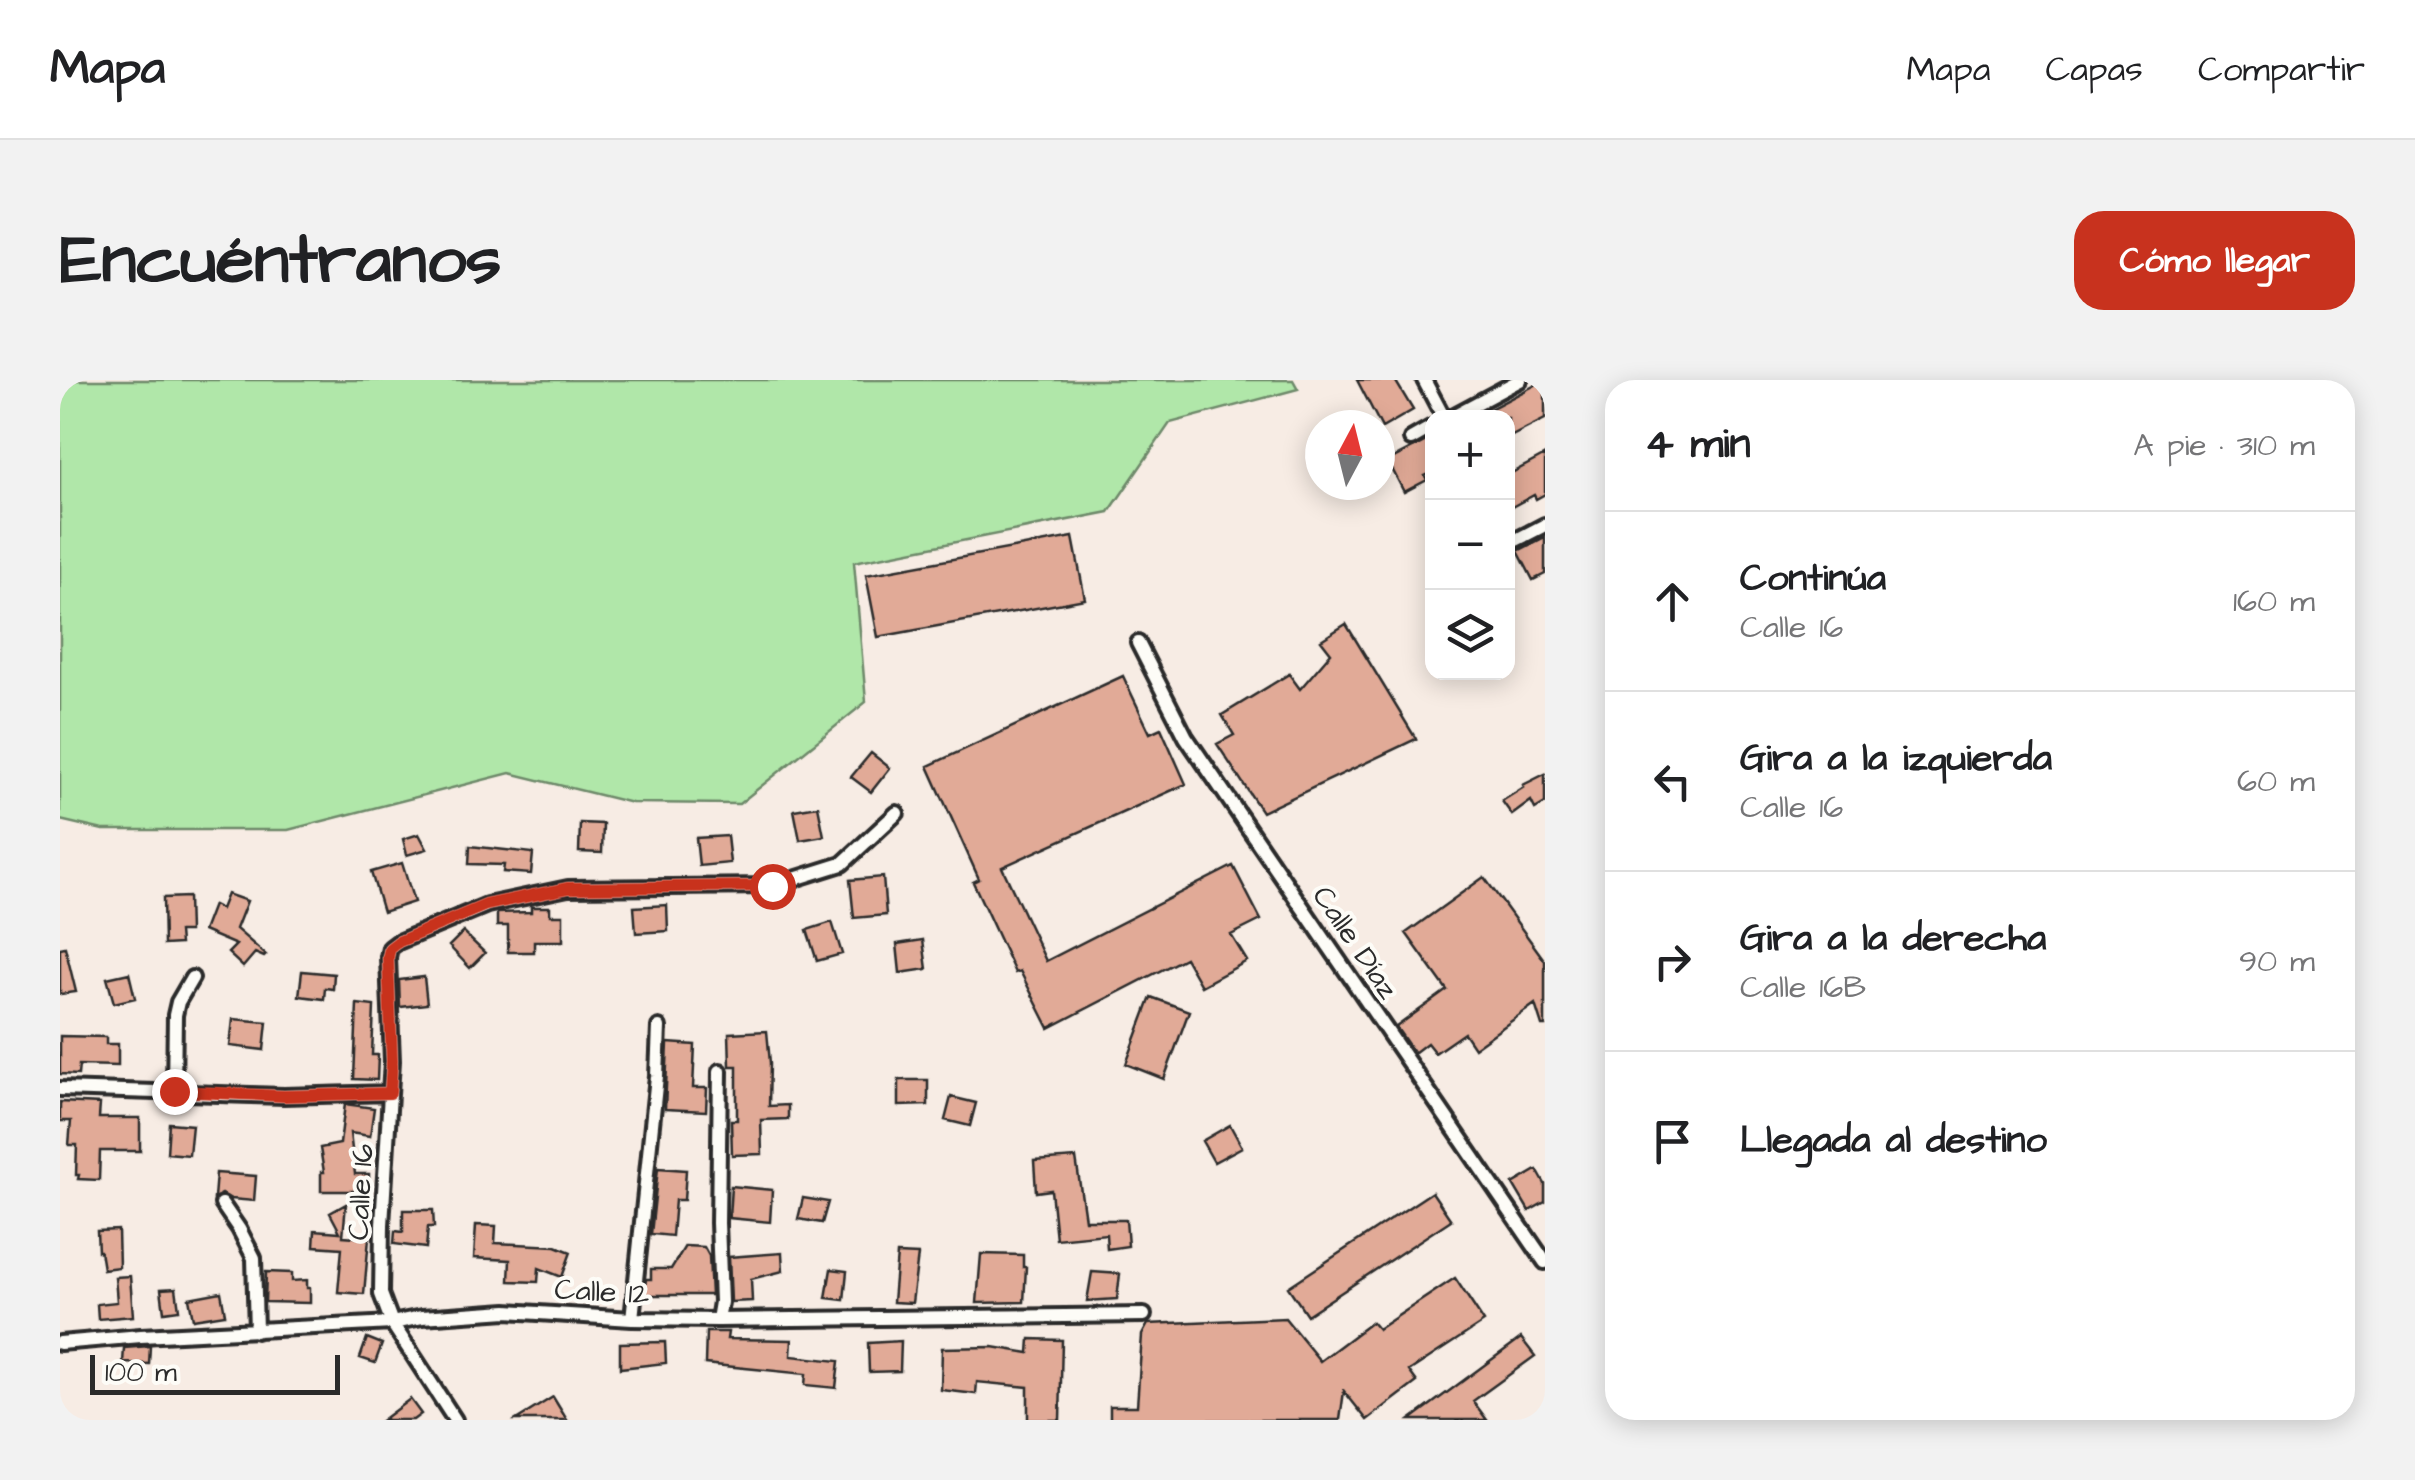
<!DOCTYPE html>
<html lang="es">
<head>
<meta charset="utf-8">
<style>
  body { margin:0; font-family:"Architects Daughter",sans-serif; background:#f2f2f2; color:#202124 }
  .controls { position:absolute; right:30px; top:30px; display:grid; overflow:hidden; border-radius:20px; box-shadow:0 5px 25px #0003 }
  .controls button { width:90px; height:90px; display:grid; place-items:center; padding:0; border:0; border-bottom:2px solid #e0e0e0; background:#fff; color:#202124; font:50px sans-serif }
  .compass { position:absolute; left:1245px; top:30px; width:90px; height:90px; border-radius:50%; background:#fff; box-shadow:0 5px 25px #0003; rotate:7deg }
  .scale { position:absolute; left:30px; bottom:25px; width:250px; box-sizing:border-box; padding-left:10px; border:5px solid #2b2b2b; border-top:0; font-size:28px; line-height:35px; white-space:nowrap; color:#2b2b2b; -webkit-text-stroke:8px #fdfcf7; paint-order:stroke }
  .stop { position:absolute; width:30px; height:30px; margin:-22px; border:8px solid #c8321e; border-radius:50%; background:#fff }
  .stop.end { background:#c8321e; border-color:#fff; box-shadow:0 2px 10px #0008 }
  .list { margin:0; padding:0; list-style:none }
  h2 { display:flex; justify-content:space-between; align-items:center; height:130px; margin:0; padding:0 40px; font-size:42px }
  h2 small { font-size:32px; font-weight:400; color:#757577 }
  .list li { display:grid; grid-template-columns:65px 1fr auto; gap:30px; align-items:center; box-sizing:border-box; height:180px; padding:0 40px; border-top:2px solid #e0e0e0 }
  .list b { display:block; font-size:38px; white-space:nowrap }
  .list p { margin:0; font-size:32px; white-space:nowrap; color:#757577 }
  .list em { font-size:32px; font-style:normal; color:#757577 }
  .icon { flex:none; width:55px; height:55px; fill:none; stroke:currentColor; stroke-width:2; stroke-linecap:round; stroke-linejoin:round }
  .map { position:relative; flex:none; width:1485px; height:1040px; overflow:hidden; border-radius:30px }
  header { display:flex; align-items:center; gap:60px; box-sizing:border-box; height:140px; padding:0 50px; background:#fff; border-bottom:2px solid #e0e0e0 }
  header strong { font-size:48px }
  nav { display:flex; gap:55px; margin-inline-start:auto; font-size:35px }
  .intro { display:flex; align-items:center; justify-content:space-between; box-sizing:border-box; height:240px; padding:0 60px }
  h1 { margin:0; font-size:70px }
  .button { padding:25px 45px; border-radius:30px; background:#c8321e; color:#fff; font-size:35px; font-weight:700 }
  main { display:flex; gap:60px; padding:0 60px }
  aside { flex:1; background:#fff; border-radius:30px; box-shadow:0 5px 25px #0003 }
  .map>svg:first-child { display:block }
</style>
</head>
<body>
<header>
<strong>Mapa</strong>
<nav><a>Mapa</a><a>Capas</a><a>Compartir</a></nav>
</header>
<div class="intro"><h1>Encuéntranos</h1><a class="button">Cómo llegar</a></div>
<main>
<div class="map">
<svg width="1485" height="1040" viewBox="0 0 1485 1040">
  <rect width="100%" height="100%" fill="#f7ece4"/>
  <filter id="ink" filterUnits="userSpaceOnUse"><feTurbulence type="fractalNoise" baseFrequency=".01" numOctaves="2"/><feDisplacementMap in="SourceGraphic" scale="20" xChannelSelector="R" yChannelSelector="G"/><feConvolveMatrix kernelMatrix="1 2 1 2 8 2 1 2 1" color-interpolation-filters="sRGB"/></filter>
  <g filter="url(#ink)">
    <!-- green -->
    <path fill="#b0e7a9" stroke="#6e896a" stroke-width="2.5" d="M0,0H1233L1238,9L1110,43L1049,132L794,182L806,322L679,424L572,423L450,393L228,450H43L0,440Z"/>
    <!-- building -->
    <path fill="#e1aa97" stroke="#2b2b2b" stroke-width="2.5" d="M1297,0H1335L1353,30L1322,48Z
      M1485,0V39L1448,58V38H1413Z
      M1372,58V93L1365,96L1367,100L1344,112L1328,81Z
      M1485,75V114L1476,119L1474,115L1448,129V95Z
      M1013,157L1025,219L818,257L806,195Z
      M1485,157V194L1473,200L1458,171Z
      M1286,244L1356,359L1202,432L1157,364L1174,355L1162,335L1229,294L1240,309L1271,273L1261,260Z
      M1063,296L1090,353L1101,348L1126,404L942,487L986,581L1173,486L1201,540L1171,555L1187,581L1141,606L1125,578L989,648L960,591L955,593L913,502L919,499L868,386Z
      M811,373L830,388L811,412L791,397Z
      M1485,394V423L1475,429L1471,421L1452,435L1442,421L1464,407L1463,405Z
      M758,426L764,456L740,460L734,430Z
      M520,443L543,444L542,473L519,472Z
      M359,454L367,469L347,475L343,459Z
      M667,456L670,483L639,486L636,458Z
      M410,466L473,473L471,494L443,492L444,485L409,484Z
      M342,483L354,522L323,532L311,492Z
      M823,497L826,535L794,538L790,500Z
      M1424,497L1485,581V646H1482L1475,624L1414,668L1404,653L1375,673L1367,663L1354,673L1336,647L1387,610L1346,553Z
      M167,514L187,521L176,549L206,575L204,577L195,573L183,587L168,573L176,565L143,551L153,525L161,529Z
      M128,517L129,552H119L120,564L104,565L103,518Z
      M607,525L608,551L576,553L574,527Z
      M471,527H490V535H503V561H474V572H448V546H437V533L471,532Z
      M772,542L782,574L757,581L747,550Z
      M403,552L425,573L410,588L389,566Z
      M863,560L867,589L840,593L837,564Z
      M5,567L16,612L0,614V568Z
      M242,591L274,594L273,609L265,608L264,619L239,616Z
      M69,593L75,618L54,623L47,598Z
      M364,597L367,624L340,627L339,600Z
      M1091,617L1129,631L1104,699L1066,684Z
      M297,624L314,626L312,675H318L317,700L294,699Z
      M173,639L207,642L204,670L170,666Z
      M707,651L710,683L709,726L728,725V739L701,740L702,774L672,775L671,740H677V686H670L669,653Z
      M0,656L46,657V664H58V686L19,685L18,695L0,694Z
      M608,663L635,665L633,708H647L646,731L605,729Z
      M839,700H868V725L839,726Z
      M891,717L916,723L910,746L885,740Z
      M0,722L40,724L39,738H80V771H40L39,800L18,799L19,795H16L17,765H9L11,741H0Z
      M285,724L314,728L310,756L290,753L295,794H309V811H261V792H264L260,768L280,764Z
      M109,743L132,745L129,775L107,773Z
      M1170,745L1182,767L1154,782L1142,761Z
      M1016,778L1025,840H1066L1068,866L1047,869L1046,854L996,859L991,810L976,812L974,781Z
      M598,788L626,790L624,820H615L612,856L591,854Z
      M1477,790L1485,804V822L1469,831L1453,804Z
      M156,793L196,796L194,821L171,819L162,814L154,818Z
      M671,806L712,810L710,842L669,838Z
      M1372,812L1391,840L1247,935L1228,907Z
      M743,818L768,822L762,843L738,839Z
      M286,824L283,856L309,858L304,914L278,912L282,868L254,866L255,850L280,852L270,833Z
      M343,830H373L374,847H368L366,868L334,864L335,851L343,852Z
      M416,845L436,846L435,863L496,866L511,872L502,897L479,888L478,902L449,901L450,880L414,878Z
      M58,850L59,887L43,889L40,871H38L37,851Z
      M625,866L644,867L649,876L651,915H584L586,899H591V889H611Z
      M722,873L723,891L691,899L692,921L671,922L669,877Z
      M837,874L858,875L852,923L833,922Z
      M921,874L963,875V887H966L964,922L917,923Z
      M771,889L787,891L784,920L766,918Z
      M206,892L232,893V901L247,900V908H250V923L205,922Z
      M1032,892L1060,894L1057,919L1027,921Z
      M70,896L73,936L38,939L37,924L57,922L55,897Z
      M1395,898L1424,942L1349,991L1357,1002L1307,1040L1284,1011L1280,1040H1050V1026H1077L1082,955L1088,944L1225,938L1260,981L1312,942L1318,949Z
      M116,908L119,930L104,932L101,909Z
      M161,912L165,934L133,939L129,918Z
      M646,952H668L667,959L732,960L731,976L779,981L776,1008L745,1005L746,994L645,984Z
      M307,958L322,964L315,983L300,978Z
      M1461,958L1475,976L1413,1021L1427,1040H1350Z
      M970,959L1002,960L1000,1040H968V1007L917,1002L916,1014L881,1010L882,968L933,967L969,973Z
      M841,961L840,991L809,992L808,963Z
      M605,962L606,983L560,988V963Z
      M90,966L89,984L63,983L64,968Z
      M493,1017L507,1040H456Z
      M350,1019L361,1034L353,1040H322Z"/>
    <g fill="none" stroke-linecap="round" stroke-linejoin="round">
      <!-- street casing -->
      <g stroke="#2b2b2b" stroke-width="20">
        <path id="street" d="M1364,0L1384,38
          M1389,38L1460,0
          M1351,59L1372,47
          M1456,160L1485,145
          M1078,263L1126,357L1485,882
          M0,709L224,716L330,713
          M114,711L115,635L118,622L132,598
          M162,824L179,849L194,878L196,951
          M572,939L597,696L599,647
          M658,940L661,922L658,843L660,691
          M0,963L81,956L332,943L362,937L447,931L572,939L658,940L1084,935
          M395,1040L332,943L321,914L322,845L332,681L328,577L330,568L338,562L427,525L508,508L712,506L782,484L837,433"/>
      </g>
      <!-- street -->
      <use href="#street" stroke="#fdfcf7" stroke-width="12"/>
    </g>
  </g>
  <g fill="none" stroke-linecap="round" stroke-linejoin="round" filter="url(#ink)">
    <!-- route -->
    <path stroke="#c8321e" stroke-width="12" d="M114,711L224,716L330,713L332,681L328,577L330,568L338,562L426,525L508,508L712,506"/>
  </g>
  <g text-anchor="middle" stroke-width="8" stroke-linejoin="round" paint-order="stroke">
    <!-- street labels -->
    <g font-size="30" fill="#2b2b2b" stroke="#fdfcf7">
      <text transform="translate(1296 562) rotate(56)" y="10">Calle Díaz</text>
      <text transform="translate(300 812) rotate(-87)" y="10">Calle 16</text>
      <text transform="translate(542 911) rotate(3)" y="10">Calle 12</text>
    </g>
  </g>
</svg>
<div class="controls">
<button>+</button>
<button>−</button>
<button><svg class="icon" aria-label="layers" viewBox="0 0 24 24"><path d="M12 4l9 5-9 5-9-5zM3 14l9 5 9-5"/></svg></button>
</div>
<svg class="compass" viewBox="-18 -18 36 36"><path d="M0-13l5 13h-10z" fill="#e53935"/><path d="M0 13l5-13h-10z" fill="#757577"/></svg>
<div class="scale">100 m</div>
<div class="stop" style="left:712px;top:506px"></div>
<div class="stop end" style="left:114px;top:711px"></div>
</div>
<aside>
<h2>4 min<small>A pie · 310 m</small></h2>
<ul class="list">
<li><svg class="icon" aria-label="ahead" viewBox="0 0 24 24"><path d="M12 20V5M6 11l6-6 6 6"/></svg><div><b>Continúa</b><p>Calle 16</p></div><em>160 m</em></li>
<li><svg class="icon" aria-label="left" viewBox="0 0 24 24"><path d="M17 20v-9H6M10 6l-5 5 5 5"/></svg><div><b>Gira a la izquierda</b><p>Calle 16</p></div><em>60 m</em></li>
<li><svg class="icon" aria-label="right" viewBox="0 0 24 24"><path d="M7 20v-9h11M14 6l5 5-5 5"/></svg><div><b>Gira a la derecha</b><p>Calle 16B</p></div><em>90 m</em></li>
<li><svg class="icon" aria-label="arrive" viewBox="0 0 24 24"><path d="M6 21V4h12l-3 4 3 4H6"/></svg><div><b>Llegada al destino</b></div></li>
</ul>
</aside>
</main>
</body>
</html>
